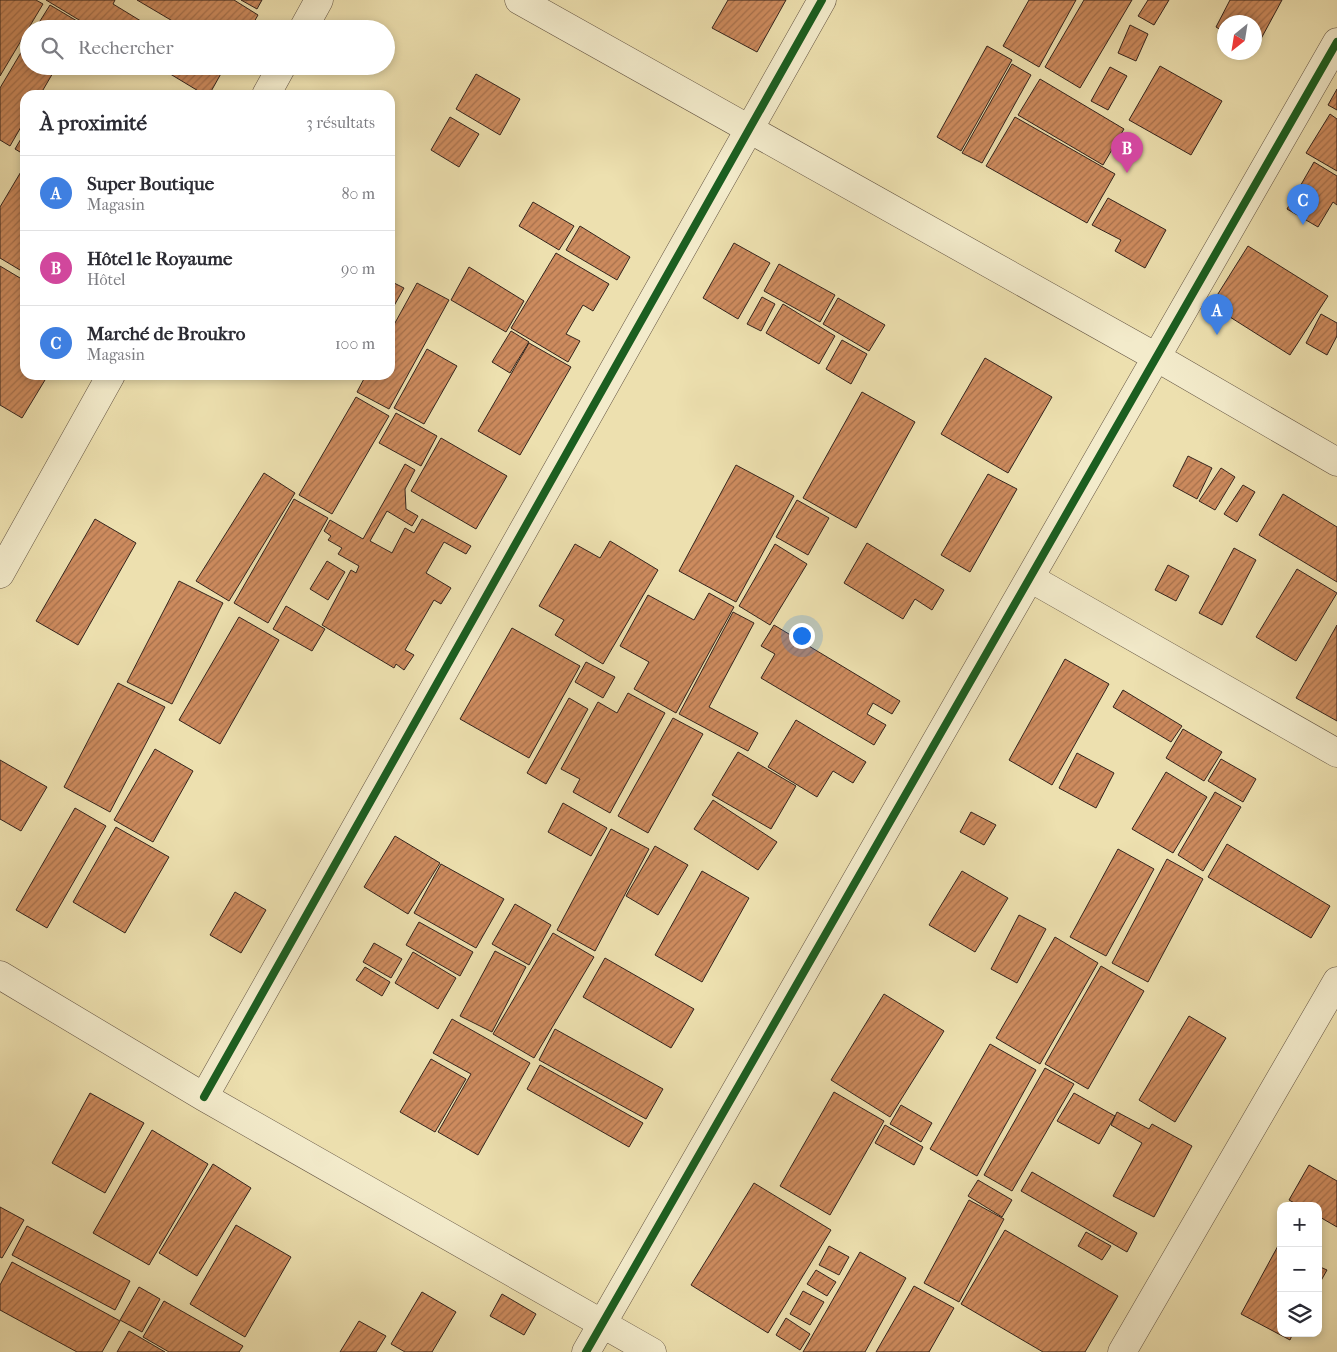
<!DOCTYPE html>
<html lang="fr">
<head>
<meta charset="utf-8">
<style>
  body { margin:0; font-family:"IM FELL French Canon",serif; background:#f7f7f7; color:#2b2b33 }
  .controls { position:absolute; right:15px; bottom:15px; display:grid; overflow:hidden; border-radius:10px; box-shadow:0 2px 8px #0003 }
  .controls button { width:45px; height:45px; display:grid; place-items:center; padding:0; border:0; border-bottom:1px solid #e1e1e2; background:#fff; color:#2b2b33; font:25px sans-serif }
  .compass { position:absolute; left:1217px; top:15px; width:45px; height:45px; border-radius:50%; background:#fff; box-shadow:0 2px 8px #0003; rotate:210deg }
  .you { position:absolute; left:801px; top:635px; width:18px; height:18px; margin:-12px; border:4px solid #fff; border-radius:50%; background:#1a73e8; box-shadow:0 0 0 8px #1a73e833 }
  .badge { display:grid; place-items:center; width:32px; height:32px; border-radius:50%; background:#8f2418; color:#fff; font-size:16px; font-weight:700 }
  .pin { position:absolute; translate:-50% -41px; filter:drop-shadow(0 1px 2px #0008) }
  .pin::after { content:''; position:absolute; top:26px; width:18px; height:15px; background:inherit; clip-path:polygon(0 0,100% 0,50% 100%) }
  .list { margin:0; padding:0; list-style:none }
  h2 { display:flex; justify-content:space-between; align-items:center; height:65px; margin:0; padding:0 20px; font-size:21px }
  h2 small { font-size:16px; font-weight:400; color:#7c7c81 }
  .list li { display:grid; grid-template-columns:32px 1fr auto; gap:15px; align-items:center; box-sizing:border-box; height:75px; padding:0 20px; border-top:1px solid #e1e1e2 }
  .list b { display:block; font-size:19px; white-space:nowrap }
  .list p { margin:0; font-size:16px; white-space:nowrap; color:#7c7c81 }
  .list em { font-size:16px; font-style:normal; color:#7c7c81 }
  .icon { flex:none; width:28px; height:28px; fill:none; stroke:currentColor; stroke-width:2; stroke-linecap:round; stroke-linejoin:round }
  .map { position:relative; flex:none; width:1337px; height:1352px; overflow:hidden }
  .search { position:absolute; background:#fff; box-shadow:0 2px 8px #0003; left:20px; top:20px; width:375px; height:55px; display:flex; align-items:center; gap:12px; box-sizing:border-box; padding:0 18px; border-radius:28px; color:#7c7c81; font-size:19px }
  .panel { position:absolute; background:#fff; box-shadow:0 2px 8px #0003; left:20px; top:90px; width:375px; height:290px; border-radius:15px }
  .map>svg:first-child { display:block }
</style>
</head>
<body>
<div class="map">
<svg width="1337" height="1352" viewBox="0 0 1337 1352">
  <defs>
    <pattern id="building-hatch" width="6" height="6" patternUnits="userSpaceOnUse" patternTransform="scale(1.25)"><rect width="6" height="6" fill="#cd8b5e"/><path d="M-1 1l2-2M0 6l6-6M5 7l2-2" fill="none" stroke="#a7714d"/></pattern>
  </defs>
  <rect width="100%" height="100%" fill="#ede0af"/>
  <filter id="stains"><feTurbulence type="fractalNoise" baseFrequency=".004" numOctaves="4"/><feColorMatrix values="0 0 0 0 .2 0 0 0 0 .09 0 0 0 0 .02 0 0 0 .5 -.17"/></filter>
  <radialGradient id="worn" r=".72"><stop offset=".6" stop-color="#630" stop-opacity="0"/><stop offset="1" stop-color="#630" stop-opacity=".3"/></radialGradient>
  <!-- building -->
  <path fill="url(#building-hatch)" stroke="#34241d" d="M0,0H36L43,4L0,76Z
    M46,0H115L113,4L154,29H94Z
    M137,0H234L258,15L250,29H186Z
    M241,0H262L257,9Z
    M728,0H786L757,52L712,28Z
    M1029,0H1076L1039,67L1003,46Z
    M1084,0H1132L1080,88L1045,67Z
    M1148,0H1169L1154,25L1138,16Z
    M1230,0H1282L1256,48L1254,22H1224V32L1216,27Z
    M50,5L82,24L80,29H35Z
    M1130,25L1148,34L1136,61L1118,53Z
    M29,39V66H57L40,95H25V120L10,146L0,140V88Z
    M987,46L1012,60L961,151L937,137Z
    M1012,64L1031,75L982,163L962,153Z
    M157,66H217L223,70L209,95H205Z
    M1160,66L1222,101L1191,155L1129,120Z
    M1110,67L1127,76L1108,110L1091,101Z
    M476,74L520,99L500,135L456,109Z
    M1040,79L1124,129L1103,165L1018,115Z
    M1337,89V110L1328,105Z
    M1330,114L1337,119V171L1306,153Z
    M450,117L479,134L459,167L431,150Z
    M1015,117L1115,174L1087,223L986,166Z
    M25,132V155L15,149Z
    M1314,162L1337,176V205L1333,202L1318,227L1287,209Z
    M22,170L25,172V273L0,258V207Z
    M1108,198L1166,230L1145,268L1115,251L1121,240L1092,225Z
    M533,202L574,226L559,250L519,226Z
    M580,226L630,257L617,280L566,250Z
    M734,243L770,263L738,319L703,298Z
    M1248,246L1328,296L1290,355L1211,305Z
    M556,253L609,284L593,311L583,305L566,334L580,341L568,362L511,328Z
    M779,264L835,295L820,322L764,291Z
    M0,266L25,281V375H48L22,418L0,405Z
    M469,267L524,301L506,332L451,300Z
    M390,281L404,288L390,313Z
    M417,283L449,300L389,409L357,392L366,375H390V332Z
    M762,297L775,304L761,331L747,324Z
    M838,298L885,325L869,351L823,324Z
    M783,304L835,336L819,364L766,333Z
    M1321,314L1337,323V336L1327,355L1306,343Z
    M511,331L529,342L510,373L492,362Z
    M842,340L867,354L851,384L826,369Z
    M529,343L571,367L520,455L478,431Z
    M427,349L457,366L424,424L394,408Z
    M985,358L1052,397L1008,473L941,434Z
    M862,392L915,422L856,528L803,498Z
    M356,397L389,416L332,514L299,495Z
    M396,413L437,436L421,466L379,443Z
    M441,438L507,476L476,529L411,491Z
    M1188,456L1212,468L1197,499L1173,486Z
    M405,464L415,470L405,489L406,509L418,516L412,526L387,511L370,541L392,553L405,528L414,533L422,519L471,546L466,554L444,542L426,573L451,588L441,604L434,600L405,650L414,655L404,670L396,664L394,668L322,625L351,570L356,573L359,566L338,554L342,548L328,540L331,536L324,531L330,520L363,539Z
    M736,465L794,496L736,602L679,571Z
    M1221,468L1235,477L1215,510L1199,501Z
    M264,473L295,493L229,601L196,581Z
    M988,474L1017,489L970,572L941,555Z
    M1243,485L1255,492L1237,522L1224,514Z
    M1283,494L1337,527V582L1259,535Z
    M294,499L328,518L268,623L234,603Z
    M797,500L829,518L808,555L776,537Z
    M95,519L136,543L78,645L36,621Z
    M610,541L658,570L603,664L555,635L564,620L539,606L575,544L600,558Z
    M867,543L944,590L932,610L915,599L903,619L844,583Z
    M775,544L807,564L770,625L739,606Z
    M1234,548L1256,560L1222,625L1199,613Z
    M327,561L345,572L328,600L310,589Z
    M1168,565L1189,576L1176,601L1155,590Z
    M1297,569L1337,593L1296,661L1256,637Z
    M179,581L223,603L172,704L127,682Z
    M709,593L734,607L676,713L634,689L649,662L620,646L648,595L694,620Z
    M286,606L325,629L312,651L273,629Z
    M733,612L754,623L709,707L758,733L748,751L679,714Z
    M239,617L279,640L220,744L179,720Z
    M774,625L900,701L892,714L873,703L867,714L886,725L874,745L761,678L775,654L761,646Z
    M1337,625V721L1296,698Z
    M512,628L580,666L529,758L460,719Z
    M1065,659L1109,684L1052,785L1009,760Z
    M586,662L615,677L603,698L575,682Z
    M118,683L165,707L110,812L64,787Z
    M1123,690L1182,726L1171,742L1113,707Z
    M628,693L665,713L610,813L573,792L580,779L561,769L598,702L617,713Z
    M569,698L588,709L546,784L527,773Z
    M673,718L703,734L648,833L618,816Z
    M796,720L866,762L853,783L833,771L817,797L768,767Z
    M1183,729L1222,752L1204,781L1166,758Z
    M155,749L193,771L153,842L114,820Z
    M738,752L796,786L771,829L712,795Z
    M1077,753L1114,773L1096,808L1059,788Z
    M1221,759L1256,779L1243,802L1208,781Z
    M0,760L47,787L21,831L0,819Z
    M1166,772L1207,797L1173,853L1132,829Z
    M1215,792L1241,807L1203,871L1178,855Z
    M713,800L777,842L758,870L694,829Z
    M563,803L607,828L591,856L548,832Z
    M75,808L106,826L47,928L16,910Z
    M971,812L996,825L984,845L960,832Z
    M116,827L169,857L125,933L73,902Z
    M611,829L649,849L595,951L557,930Z
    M395,836L440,863L408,914L364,887Z
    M1227,844L1330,906L1311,938L1208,877Z
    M655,846L688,865L658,915L626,896Z
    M1118,849L1154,869L1106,956L1070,937Z
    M1167,859L1203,879L1148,982L1112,963Z
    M441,864L504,899L476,948L414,913Z
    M702,871L749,898L702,982L655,955Z
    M962,871L1008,898L975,952L929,925Z
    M235,892L266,910L241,953L210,935Z
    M515,904L551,925L529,965L492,944Z
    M1019,915L1046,929L1017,983L991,969Z
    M419,922L473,952L460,976L406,945Z
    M553,933L594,957L534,1058L493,1034Z
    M1055,937L1098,963L1040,1064L996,1038Z
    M374,943L402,959L391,978L363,962Z
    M495,951L526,967L492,1032L460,1016Z
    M413,952L456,978L438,1009L395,983Z
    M605,958L694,1009L671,1048L583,997Z
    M1101,966L1144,991L1088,1089L1045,1064Z
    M365,967L390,982L382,996L356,980Z
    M884,994L944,1031L890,1117L831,1080Z
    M1189,1016L1226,1038L1175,1122L1139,1100Z
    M452,1019L530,1063L478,1155L438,1132L471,1074L433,1053Z
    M555,1029L663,1089L646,1119L539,1060Z
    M990,1044L1036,1070L977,1176L930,1149Z
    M431,1059L466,1079L435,1132L400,1112Z
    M540,1065L643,1123L629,1147L527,1089Z
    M1045,1068L1074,1084L1012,1191L984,1175Z
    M834,1092L884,1121L830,1215L780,1186Z
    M90,1093L144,1123L105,1193L52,1163Z
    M1074,1093L1115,1116L1099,1144L1057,1121Z
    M901,1105L932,1123L921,1142L890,1124Z
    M1117,1112L1149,1129L1152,1124L1192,1146L1154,1217L1113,1196L1142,1143L1111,1125Z
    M885,1125L923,1147L914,1165L875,1143Z
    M152,1130L208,1164L149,1265L93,1233Z
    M213,1164L251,1188L197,1276L159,1253Z
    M1309,1165L1337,1181V1227L1318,1216V1206H1300L1289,1200Z
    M1032,1172L1137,1233L1127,1252L1021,1191Z
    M978,1180L1012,1200L1002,1217L968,1196Z
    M754,1183L831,1230L768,1333L691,1285Z
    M969,1200L1004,1219L959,1302L924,1283Z
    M0,1207L24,1220L2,1258L0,1257Z
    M236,1225L291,1257L245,1337L190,1304Z
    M27,1226L130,1281L115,1310L12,1255Z
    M1005,1230L1118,1296L1085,1352H1043L961,1304Z
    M1086,1232L1111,1246L1102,1260L1078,1246Z
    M1279,1244L1281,1245V1333H1293L1290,1340L1241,1314Z
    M829,1246L849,1257L839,1275L819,1265Z
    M860,1252L906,1278L865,1352H803Z
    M12,1262L120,1321L102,1352H77L0,1310V1285Z
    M1318,1266L1327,1270L1318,1286Z
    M816,1270L836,1282L827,1296L807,1284Z
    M914,1286L954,1308L929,1352H876Z
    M139,1287L160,1299L142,1332L120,1320Z
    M803,1291L824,1302L810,1325L790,1314Z
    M422,1292L456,1312L432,1352H405L391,1344Z
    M502,1294L536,1314L524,1335L490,1316Z
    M164,1301L243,1346L239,1352H169L143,1337Z
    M786,1318L810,1334L800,1350L776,1335Z
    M359,1321L386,1336L376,1352H340Z
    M129,1331L165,1352H117Z"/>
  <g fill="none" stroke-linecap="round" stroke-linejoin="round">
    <!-- minor casing -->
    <g stroke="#625342" stroke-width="29">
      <path id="minor" d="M519,0L1156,357L1337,462
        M303,29L319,0
        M266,95L282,66
        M0,574L111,375
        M1030,578L1337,753
        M0,975L204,1097L652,1352
        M204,1097L822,0
        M586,1352L1337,42
        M1122,1352L1337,981"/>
    </g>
    <!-- minor -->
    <use href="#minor" stroke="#f3ebcb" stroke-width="28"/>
    <!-- cycleway casing -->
    <g stroke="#f3ebcb" stroke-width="11">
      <path id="cycleway" d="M204,1097L822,0
        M586,1352L1337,42"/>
    </g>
    <!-- cycleway -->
    <use href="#cycleway" stroke="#1b5e20" stroke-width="8"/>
  </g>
  <rect width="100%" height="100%" filter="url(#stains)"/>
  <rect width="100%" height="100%" fill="url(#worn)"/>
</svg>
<div class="controls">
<button>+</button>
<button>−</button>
<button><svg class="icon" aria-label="layers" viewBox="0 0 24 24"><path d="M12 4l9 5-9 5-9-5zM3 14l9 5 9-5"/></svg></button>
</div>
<svg class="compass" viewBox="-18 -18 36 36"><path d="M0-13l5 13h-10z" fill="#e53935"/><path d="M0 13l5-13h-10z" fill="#7c7c81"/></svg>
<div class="you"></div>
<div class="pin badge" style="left:1217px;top:335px;background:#3f7fe0">A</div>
<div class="pin badge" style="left:1127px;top:173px;background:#d1479c">B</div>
<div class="pin badge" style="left:1303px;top:225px;background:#3f7fe0">C</div>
<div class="search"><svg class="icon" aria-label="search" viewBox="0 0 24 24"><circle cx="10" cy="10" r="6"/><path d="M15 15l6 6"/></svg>Rechercher</div>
<section class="panel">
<h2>À proximité<small>3 résultats</small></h2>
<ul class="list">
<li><span class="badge" style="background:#3f7fe0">A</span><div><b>Super Boutique</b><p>Magasin</p></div><em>80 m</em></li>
<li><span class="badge" style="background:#d1479c">B</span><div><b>Hôtel le Royaume</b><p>Hôtel</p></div><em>90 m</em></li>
<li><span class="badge" style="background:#3f7fe0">C</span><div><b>Marché de Broukro</b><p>Magasin</p></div><em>100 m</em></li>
</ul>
</section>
</div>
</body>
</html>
